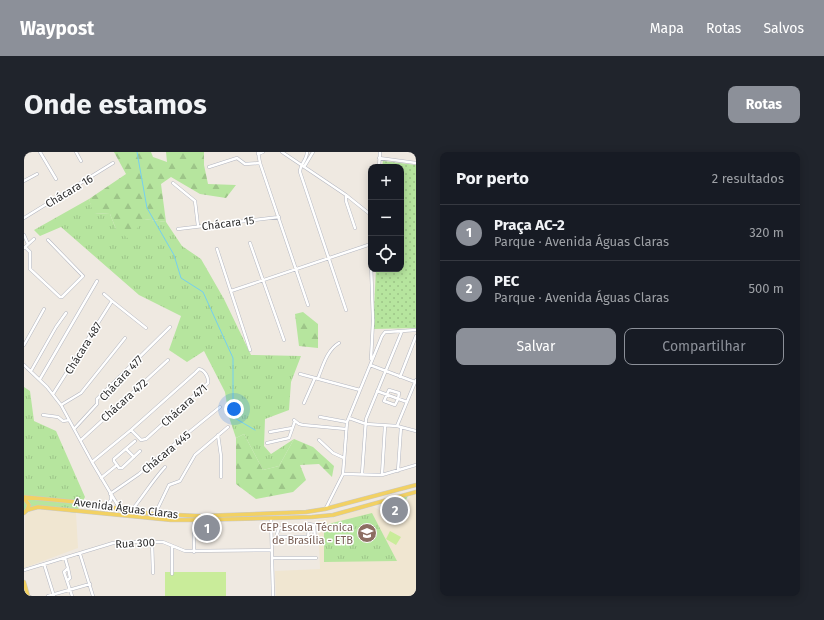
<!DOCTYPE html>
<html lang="pt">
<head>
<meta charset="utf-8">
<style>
  body { margin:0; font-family:"Fira Sans",sans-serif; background:#20242c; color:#f1f3f6 }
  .controls { position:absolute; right:12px; top:12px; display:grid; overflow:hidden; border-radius:8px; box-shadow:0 2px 10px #0003 }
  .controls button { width:36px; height:36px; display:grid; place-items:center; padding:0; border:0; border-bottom:1px solid #363941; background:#171b24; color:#f1f3f6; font:20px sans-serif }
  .you { position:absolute; left:210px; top:257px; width:14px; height:14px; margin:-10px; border:3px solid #fff; border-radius:50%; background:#1a73e8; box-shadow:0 0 0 6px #1a73e833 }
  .badge { display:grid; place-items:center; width:26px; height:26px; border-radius:50%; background:#8c9099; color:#fff; font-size:13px; font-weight:700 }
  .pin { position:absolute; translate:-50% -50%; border:2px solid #fff; box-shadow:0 1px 4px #0006 }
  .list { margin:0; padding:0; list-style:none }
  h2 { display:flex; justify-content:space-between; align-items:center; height:52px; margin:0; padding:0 16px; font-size:17px }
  h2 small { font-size:13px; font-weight:400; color:#9ea1a6 }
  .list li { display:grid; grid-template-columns:26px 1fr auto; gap:12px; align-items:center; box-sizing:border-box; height:56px; padding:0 16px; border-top:1px solid #363941 }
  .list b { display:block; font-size:15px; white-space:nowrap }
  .list p { margin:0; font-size:13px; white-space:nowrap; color:#9ea1a6 }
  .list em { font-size:13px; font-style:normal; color:#9ea1a6 }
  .actions { display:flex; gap:8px; padding:12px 16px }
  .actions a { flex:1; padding:9px 0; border:1px solid #8c9099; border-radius:8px; text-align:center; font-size:14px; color:#8c9099 }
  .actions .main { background:#8c9099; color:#fff }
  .icon { flex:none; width:22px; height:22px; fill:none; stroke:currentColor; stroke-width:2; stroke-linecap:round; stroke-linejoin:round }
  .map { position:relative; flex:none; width:392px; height:444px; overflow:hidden; border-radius:8px }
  header { display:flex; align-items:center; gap:24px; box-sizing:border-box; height:56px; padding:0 20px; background:#8c9099; color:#fff }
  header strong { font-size:19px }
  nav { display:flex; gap:22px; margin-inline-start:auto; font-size:14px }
  .intro { display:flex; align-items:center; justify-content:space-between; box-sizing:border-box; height:96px; padding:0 24px }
  h1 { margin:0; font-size:28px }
  .button { padding:10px 18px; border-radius:8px; background:#8c9099; color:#fff; font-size:14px; font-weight:700 }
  main { display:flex; gap:24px; padding:0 24px }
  aside { flex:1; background:#171b24; border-radius:8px; box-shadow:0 2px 10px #0003 }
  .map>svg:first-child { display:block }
</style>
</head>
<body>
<header>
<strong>Waypost</strong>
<nav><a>Mapa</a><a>Rotas</a><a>Salvos</a></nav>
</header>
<div class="intro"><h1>Onde estamos</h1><a class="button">Rotas</a></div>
<main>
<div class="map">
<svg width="392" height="444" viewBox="0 0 392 444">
  <defs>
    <pattern id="grass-tufts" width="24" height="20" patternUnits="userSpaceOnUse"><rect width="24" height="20" fill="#b6e59e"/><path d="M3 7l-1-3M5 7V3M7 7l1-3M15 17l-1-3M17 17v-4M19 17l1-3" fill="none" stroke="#9dc588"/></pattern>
    <pattern id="forest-firs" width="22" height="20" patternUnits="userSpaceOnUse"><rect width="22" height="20" fill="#b6e59e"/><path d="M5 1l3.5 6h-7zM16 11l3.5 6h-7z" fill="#9dc588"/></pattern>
    <pattern id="park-dots" width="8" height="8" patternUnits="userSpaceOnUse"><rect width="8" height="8" fill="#b6e59e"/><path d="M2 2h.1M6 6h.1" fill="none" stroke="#9dc588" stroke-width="1.8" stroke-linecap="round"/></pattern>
  </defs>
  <rect width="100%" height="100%" fill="#efe9e1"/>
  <!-- education -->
  <path fill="#f0e6d1" d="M392,342V444H252L251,419L296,417L294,368L312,365L348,354L374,368L387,343Z
    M12,355L52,361L54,396L0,416L1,363Z"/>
  <!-- grass -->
  <path fill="url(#grass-tufts)" d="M65,47L70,61L86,62L92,77L120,67L142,70L158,94L177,107L200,147L227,203L277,204L267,230L265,258L241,267L240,294L247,302L270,287L255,314L239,318L220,282L212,286L205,265L201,240L180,199L163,210L145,198L157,164L115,143L37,75L16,84L10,78Z
    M0,235L6,239L10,269L32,279L61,345L52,361L12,355L0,363Z
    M348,361L373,409L300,410V373Z"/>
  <!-- forest -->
  <path fill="url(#forest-firs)" d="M90,0H127L129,5L143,10L142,0H180V13L184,32L212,33L202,46L176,42L147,25L137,32L142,70L120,67L105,87L92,77L86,62L69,61L65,47L102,22Z
    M279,160L294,172V196L275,194L271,162Z
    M220,282L239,318L255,314L270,287L289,295L310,314L308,325L295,312L276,313L282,328L269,340L232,347L212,332V286Z"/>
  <!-- park -->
  <path fill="url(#park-dots)" d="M359,9L392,13V176L349,177L352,117H377V15H358Z
    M384,344L373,364L357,352Z
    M174,371L193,372V381H173Z"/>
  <!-- pitch -->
  <path fill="#c9ec9a" d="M366,379L377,385L372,393L362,387Z
    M141,420H202V444H141Z"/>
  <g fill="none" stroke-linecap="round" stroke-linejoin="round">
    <!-- stream -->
    <path stroke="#75cff0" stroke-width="1" d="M113,0L123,56L150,103L157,126L179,140L209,206V265L231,278"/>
    <!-- minor casing -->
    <g stroke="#b4b7c1" stroke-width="3.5">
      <path id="minor" d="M16,0L32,27
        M52,0L57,9
        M234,0L236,11L284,153
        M258,0L322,43L347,63
        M283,0C283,8 276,12 276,20L322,158
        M234,2L239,0
        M355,6L392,11
        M185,15L213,6L221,12L236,11
        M280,15L289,0
        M355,15L356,0
        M0,29L13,22
        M149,31L171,49L174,74
        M322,43V49L331,76
        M0,66L89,11
        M154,77L255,65
        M0,83L4,92
        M226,91L260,188
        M1,95L6,100V117L36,145H38L59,124L24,88
        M0,96L10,87
        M193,97L226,198
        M207,139L347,92
        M80,142L88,149
        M0,193L20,157
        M347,207L349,169L347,111
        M0,213L23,235L37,253L68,310L96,357
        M346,213L391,230
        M7,219L32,175L42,161
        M276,222L336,238
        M376,225L392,184
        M294,226C299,214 303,198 315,191
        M16,227L73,129
        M392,228L373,274L392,279
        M365,238L375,241L374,247L371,253L360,249Z
        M353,239L383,250
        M29,242L88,149L122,176
        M280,251L291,226
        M37,253L57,241L101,186
        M19,263L34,265L39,269L45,268
        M296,265L323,270
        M325,266L342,272L373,274
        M270,268L275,272L279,273L322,277
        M50,277L73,252V247L146,175
        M246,280L268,276
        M194,283L197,304V325
        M57,288L144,208
        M295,288L309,301L320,306
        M243,291L265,286L271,269
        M102,297L110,305
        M68,310L107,278L171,221L175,217C181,218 185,226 184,231L122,287L117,288L107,278
        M93,313L95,316H98L116,299
        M374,319L377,275
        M319,322L358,323L392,313
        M338,322L342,267L378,179
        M358,323L361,274
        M77,326L93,313L90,309V307L111,289
        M86,342L115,322L132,307L196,255
        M82,355L87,348V344
        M302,356L319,322L323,270L358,184L361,180H363L392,178
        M107,359C119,345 128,329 141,315
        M131,362L145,333L156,329L171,303L204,275
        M247,366L249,444
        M170,368V400
        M285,372L290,373L291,388L290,389H286L284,388Z
        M284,375L255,376L253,382L254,385H284
        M170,384L192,383
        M128,389L129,421
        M148,394V422
        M56,402L69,444
        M41,406L44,416L40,420L48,444
        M249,406H292
        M20,412L30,444
        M0,418L89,391L105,390H139L161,399L248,398
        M43,429L46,426L44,416
        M24,444L66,432"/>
    </g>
    <!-- major casing -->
    <g stroke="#c9c9c9" stroke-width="4.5">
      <path id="major" d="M0,345L63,351L107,359L131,362L177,364L203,363L282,360L301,357L392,333
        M0,346L5,353L3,358L0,361
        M3,358L14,355L147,368H170L288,365L309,363L392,340
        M0,430L4,444"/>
    </g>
    <!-- minor -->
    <use href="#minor" stroke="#fff" stroke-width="2.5"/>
    <!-- major -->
    <use href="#major" stroke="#f2d163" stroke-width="3.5"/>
  </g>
  <!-- icons -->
  <defs>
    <g id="university-disc" transform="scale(1)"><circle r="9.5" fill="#8d6e63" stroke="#fff"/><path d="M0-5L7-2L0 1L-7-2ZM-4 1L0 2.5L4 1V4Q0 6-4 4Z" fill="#fff"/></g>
  </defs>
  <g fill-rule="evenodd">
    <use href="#university-disc" x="343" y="381"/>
  </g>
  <g text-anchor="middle" stroke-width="3" stroke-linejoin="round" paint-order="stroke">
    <!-- street labels -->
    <g font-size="11" fill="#2e2e2e" stroke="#fff">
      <text transform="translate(45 39) rotate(-31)" y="4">Chácara 16</text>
      <text transform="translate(204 71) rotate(-7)" y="4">Chácara 15</text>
      <text transform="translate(59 196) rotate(-58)" y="4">Chácara 487</text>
      <text transform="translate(97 226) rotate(-47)" y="4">Chácara 477</text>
      <text transform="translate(100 248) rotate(-42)" y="4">Chácara 472</text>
      <text transform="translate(160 253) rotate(-42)" y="4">Chácara 471</text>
      <text transform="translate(142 300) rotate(-40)" y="4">Chácara 445</text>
      <text transform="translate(102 356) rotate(7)" y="4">Avenida Águas Claras</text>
      <text transform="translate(111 391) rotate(-3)" y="4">Rua 300</text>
    </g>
    <!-- education labels -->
    <g font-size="11" fill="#785e54" stroke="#fff" text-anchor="end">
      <text x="329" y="379">CEP Escola Técnica<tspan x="329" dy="13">de Brasília - ETB</tspan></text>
    </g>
  </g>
</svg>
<div class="controls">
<button>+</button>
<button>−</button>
<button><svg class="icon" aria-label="locate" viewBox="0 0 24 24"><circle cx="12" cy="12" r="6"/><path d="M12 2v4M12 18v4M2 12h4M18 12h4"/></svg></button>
</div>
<div class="you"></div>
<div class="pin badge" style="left:183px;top:376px">1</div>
<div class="pin badge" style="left:371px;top:358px">2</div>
</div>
<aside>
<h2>Por perto<small>2 resultados</small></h2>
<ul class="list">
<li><span class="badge">1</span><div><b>Praça AC-2</b><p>Parque · Avenida Águas Claras</p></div><em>320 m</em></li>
<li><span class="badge">2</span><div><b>PEC</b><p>Parque · Avenida Águas Claras</p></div><em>500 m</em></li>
</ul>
<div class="actions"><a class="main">Salvar</a><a>Compartilhar</a></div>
</aside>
</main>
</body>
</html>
